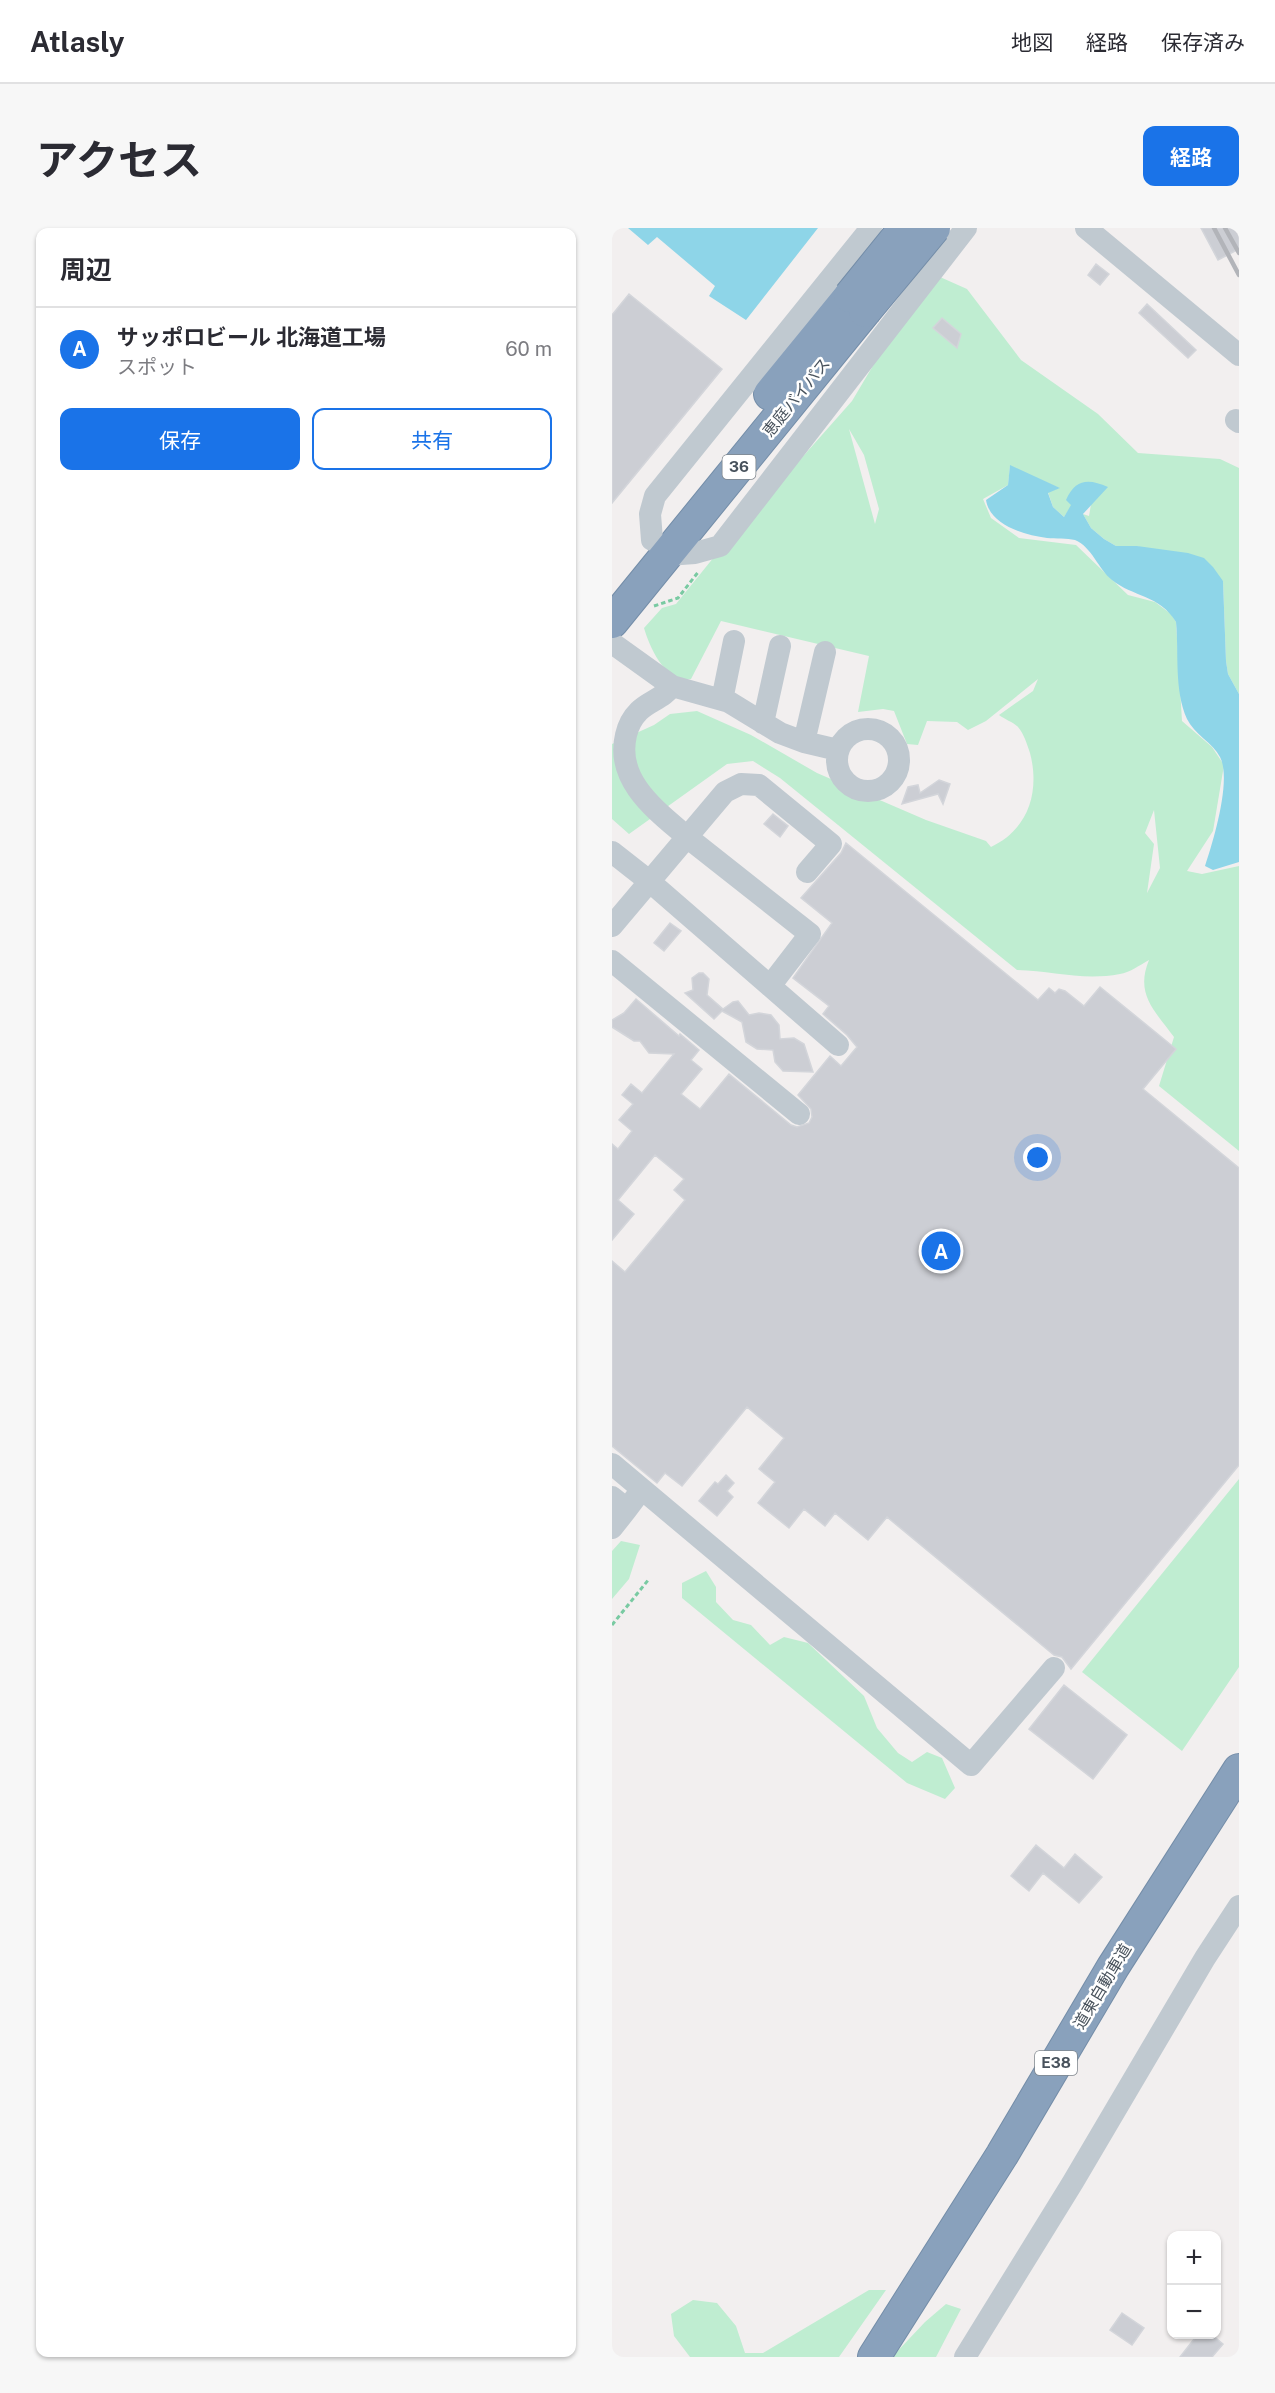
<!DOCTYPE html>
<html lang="ja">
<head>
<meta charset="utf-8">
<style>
  body { margin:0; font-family:"Public Sans","Noto Sans JP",sans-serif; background:#f7f7f7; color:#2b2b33 }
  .controls { position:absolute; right:18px; bottom:18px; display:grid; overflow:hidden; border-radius:12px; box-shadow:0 2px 4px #0004 }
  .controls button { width:54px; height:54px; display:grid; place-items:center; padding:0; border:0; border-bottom:2px solid #e1e1e2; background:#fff; color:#2b2b33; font:30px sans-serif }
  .you { position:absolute; left:426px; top:930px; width:21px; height:21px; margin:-15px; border:4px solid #fff; border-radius:50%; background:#1a73e8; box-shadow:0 0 0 9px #1a73e833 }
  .badge { display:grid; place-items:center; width:39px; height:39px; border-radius:50%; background:#1a73e8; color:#fff; font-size:20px; font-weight:700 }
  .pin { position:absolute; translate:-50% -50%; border:3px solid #fff; box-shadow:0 2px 6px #0006 }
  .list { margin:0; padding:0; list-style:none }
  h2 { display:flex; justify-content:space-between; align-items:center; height:78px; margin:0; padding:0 24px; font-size:26px }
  h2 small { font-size:20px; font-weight:400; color:#7c7c81 }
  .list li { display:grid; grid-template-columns:39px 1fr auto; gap:18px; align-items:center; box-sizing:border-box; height:84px; padding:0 24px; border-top:2px solid #e1e1e2 }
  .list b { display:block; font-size:22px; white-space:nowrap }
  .list p { margin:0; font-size:20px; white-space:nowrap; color:#7c7c81 }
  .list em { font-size:20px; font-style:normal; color:#7c7c81 }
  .actions { display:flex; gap:12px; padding:18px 24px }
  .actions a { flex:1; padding:14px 0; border:2px solid #1a73e8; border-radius:12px; text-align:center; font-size:21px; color:#1a73e8 }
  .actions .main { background:#1a73e8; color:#fff }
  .map { position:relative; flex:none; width:627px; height:2129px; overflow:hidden; border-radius:12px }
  header { display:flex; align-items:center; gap:36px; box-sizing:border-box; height:84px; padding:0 30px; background:#fff; border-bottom:2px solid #e1e1e2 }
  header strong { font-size:28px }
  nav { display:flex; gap:33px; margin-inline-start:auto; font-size:21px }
  .intro { display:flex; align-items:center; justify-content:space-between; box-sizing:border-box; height:144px; padding:0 36px }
  h1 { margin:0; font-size:42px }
  .button { padding:15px 27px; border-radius:12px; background:#1a73e8; color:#fff; font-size:21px; font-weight:700 }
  main { display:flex; gap:36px; padding:0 36px }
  aside { flex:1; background:#fff; border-radius:12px; box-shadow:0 2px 4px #0004 }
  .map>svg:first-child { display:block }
</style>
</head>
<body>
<header>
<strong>Atlasly</strong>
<nav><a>地図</a><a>経路</a><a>保存済み</a></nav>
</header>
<div class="intro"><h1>アクセス</h1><a class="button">経路</a></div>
<main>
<aside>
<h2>周辺<small></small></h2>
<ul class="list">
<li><span class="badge">A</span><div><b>サッポロビール 北海道工場</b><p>スポット</p></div><em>60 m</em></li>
</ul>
<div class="actions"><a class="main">保存</a><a>共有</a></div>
</aside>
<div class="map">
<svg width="627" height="2129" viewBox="0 0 627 2129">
  <rect width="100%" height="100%" fill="#f2efef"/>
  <!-- green -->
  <path fill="#bfedd1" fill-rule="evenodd" d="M328,49L355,61L409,132L486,186L526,225L608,231L627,240V466L616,446L614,433L611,353L525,318H504L492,311L479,300L471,286L477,288L481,265L460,277L452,289L441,279L436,264L447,260L398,238L396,257L371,271L379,290L407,310L464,317L516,367L543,374L559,386L564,394L570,493L600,519L612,537L601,603L575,643L590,646L627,638V923L547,858L562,809C542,782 523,766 537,732C528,737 517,745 508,746C471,753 441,743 405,742L168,550L141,533L115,536L17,606L0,591V516L42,497L58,486L85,483L139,507L205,545L314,592L374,613L379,619C417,601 428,563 418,525C415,516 412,506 406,499C401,494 392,491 387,487L421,463L426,451L374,493L356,502L345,494L315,493L306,517L295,516L282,483L271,481L246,484L257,428L109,393L79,451C53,455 38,420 32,400L50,380L64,376L102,329L240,173L284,99ZM237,201L252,227L267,281L263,296ZM542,582L548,640L535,665L542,616L533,605Z
    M627,1251V1439L570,1523L470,1444Z
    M9,1313L28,1317L17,1351L0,1371V1323Z
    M94,1343L104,1359V1374L121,1392L139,1397L158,1417L172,1409L196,1415L252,1468L265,1500L286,1525L300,1534L315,1524L330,1530L343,1560L333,1571L295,1555L70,1370V1355Z
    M257,2062H274L227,2129H78L62,2108L59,2086L81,2072L105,2075L124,2098L133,2125H151Z
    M334,2076L349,2081L324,2129H280L313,2094Z"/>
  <!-- water -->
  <path fill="#8ed5e8" d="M16,0H206L134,92L97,68L103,58L45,9L36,17Z
    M398,237L448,260L436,265L441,279L452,289L459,277L454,272C464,250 477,251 496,259L471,286L479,300L492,311L504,318H525L576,325L592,330L601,339L611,353L614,433L616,446L627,466V634L601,642L593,638C601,614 620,552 608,529C601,515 582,506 575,491C562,462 567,426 564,394C548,367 521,369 500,352C486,341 480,319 463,312C455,310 444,311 435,310C412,307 378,297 374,272L396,257Z"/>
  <!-- building -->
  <path fill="#ccced4" stroke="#d3d5da" stroke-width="1.5" d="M589,0H627V21L606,32Z
    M484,36L497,46L488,57L476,47Z
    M17,66L110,141L0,275V87Z
    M535,76L584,122L576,130L527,85Z
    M330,90L349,106L345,120L321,100Z
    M327,552L338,556L331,576L326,566L290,576L296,559L306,557L308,565Z
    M161,586L176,598L168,609L152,596Z
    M234,615L426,772L437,760L443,765L447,761L453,763L472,778L488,759L564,821L531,861L627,940V1237L459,1441L450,1429L442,1427L275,1289L256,1312L223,1285L213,1298L192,1281L177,1300L146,1275L163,1254L147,1241L172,1210L135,1179L70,1258L53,1245L45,1255L0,1218V1033L13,1044L73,972L62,962L72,951L43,927L6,972L22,986L0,1012V916L6,921L20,903L7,892L21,876L10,867L19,856L30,865L62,826L37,825L28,813H22L0,799V792L12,785L24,771L67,808L68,806L87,822L79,832L90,841L69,866L88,881L117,846L179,897L185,899L197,895L200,889L199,881L186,867L218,828L229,838L245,819L235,807L211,786L217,778L181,750L220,695L189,670L229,625Z
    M58,695L69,703L52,723L42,715Z
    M87,745H91L97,751L95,767L111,781L121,774L126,773L137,787L147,785L159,787L167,797L168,811L182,810L192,816L201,844L171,843L163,834L161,822L145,821L134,814L130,794L110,783L102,791L73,765L81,762L80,750Z
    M114,1247L122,1255L115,1263L121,1269L105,1288L87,1273L103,1254L106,1256Z
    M452,1457L515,1507L481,1551L417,1501Z
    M424,1617L452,1640L463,1626L490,1649L467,1675L431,1645L417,1663L399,1648Z
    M510,2085L532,2100L520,2117L498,2102Z
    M586,2106H599L611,2116L600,2129H568Z"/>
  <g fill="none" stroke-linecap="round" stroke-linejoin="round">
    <!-- highway casing -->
    <g stroke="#748da8" stroke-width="34">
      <path id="highway" d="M158,166L238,68
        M0,394L253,83
        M262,2129L390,1927L501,1739L627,1542"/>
    </g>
    <!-- path -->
    <path stroke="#79caa2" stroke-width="3" stroke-dasharray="4.5 3" stroke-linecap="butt" d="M42,378L66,370L87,343
      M0,1397L37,1351"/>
    <!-- minor -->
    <path stroke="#c0c9d0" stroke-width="22" d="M474,0L627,127
      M624,192L627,194
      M40,312L38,286L43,268L259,0
      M55,327L83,325L108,318L354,0
      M0,415L60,458L117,474L168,505L192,514L226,522
      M110,472L122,413
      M151,495L168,418
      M225 532a31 31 0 1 1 62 0a31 31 0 1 1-62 0Z
      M192,514L213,424
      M0,624L37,653L226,817
      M0,698L75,609C45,583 3,553 14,507C16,498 20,490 27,483C37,473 52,470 60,458
      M0,733L187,886
      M158,758L198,706L75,609L113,564L129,556L147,557L219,616L195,644
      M0,1236L359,1537L442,1440
      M0,1269L15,1281L30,1261
      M0,1300L15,1281
      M353,2129L461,1954L593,1730L627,1678"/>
    <!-- highway -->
    <use href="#highway" stroke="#89a1bc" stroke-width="32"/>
    <!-- rail -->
    <path stroke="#b2b4b9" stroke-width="4.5" d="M602,0L627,47
      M613,0L627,25"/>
    <!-- highway-bridge casing -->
    <g stroke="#748da8" stroke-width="34" stroke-linecap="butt">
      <path id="highway-bridge" d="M238,68L293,0
        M253,83L322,0"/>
    </g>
    <!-- highway-bridge -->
    <use href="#highway-bridge" stroke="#89a1bc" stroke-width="32"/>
  </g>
  <g text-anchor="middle" stroke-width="5" stroke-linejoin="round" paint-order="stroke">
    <!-- shield labels -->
    <g fill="#fff" stroke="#7f868d" stroke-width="1.5">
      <rect x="110.5" y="227" width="33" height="24" rx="4.5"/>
      <rect x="423" y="1823" width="42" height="24" rx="4.5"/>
    </g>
    <g font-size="15" font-weight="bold" fill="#48525c">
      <text x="127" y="244">36</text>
      <text x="444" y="1840">E38</text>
    </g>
    <!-- street labels -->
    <g font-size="16" fill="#48525c" stroke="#fff">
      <text transform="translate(184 169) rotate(-51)" y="6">恵庭バイパス</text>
      <text transform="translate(490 1758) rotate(-59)" y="6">道東自動車道</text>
    </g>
  </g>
</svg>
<div class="controls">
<button>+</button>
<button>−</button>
</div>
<div class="you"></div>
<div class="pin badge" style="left:329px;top:1023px">A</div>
</div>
</main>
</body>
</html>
